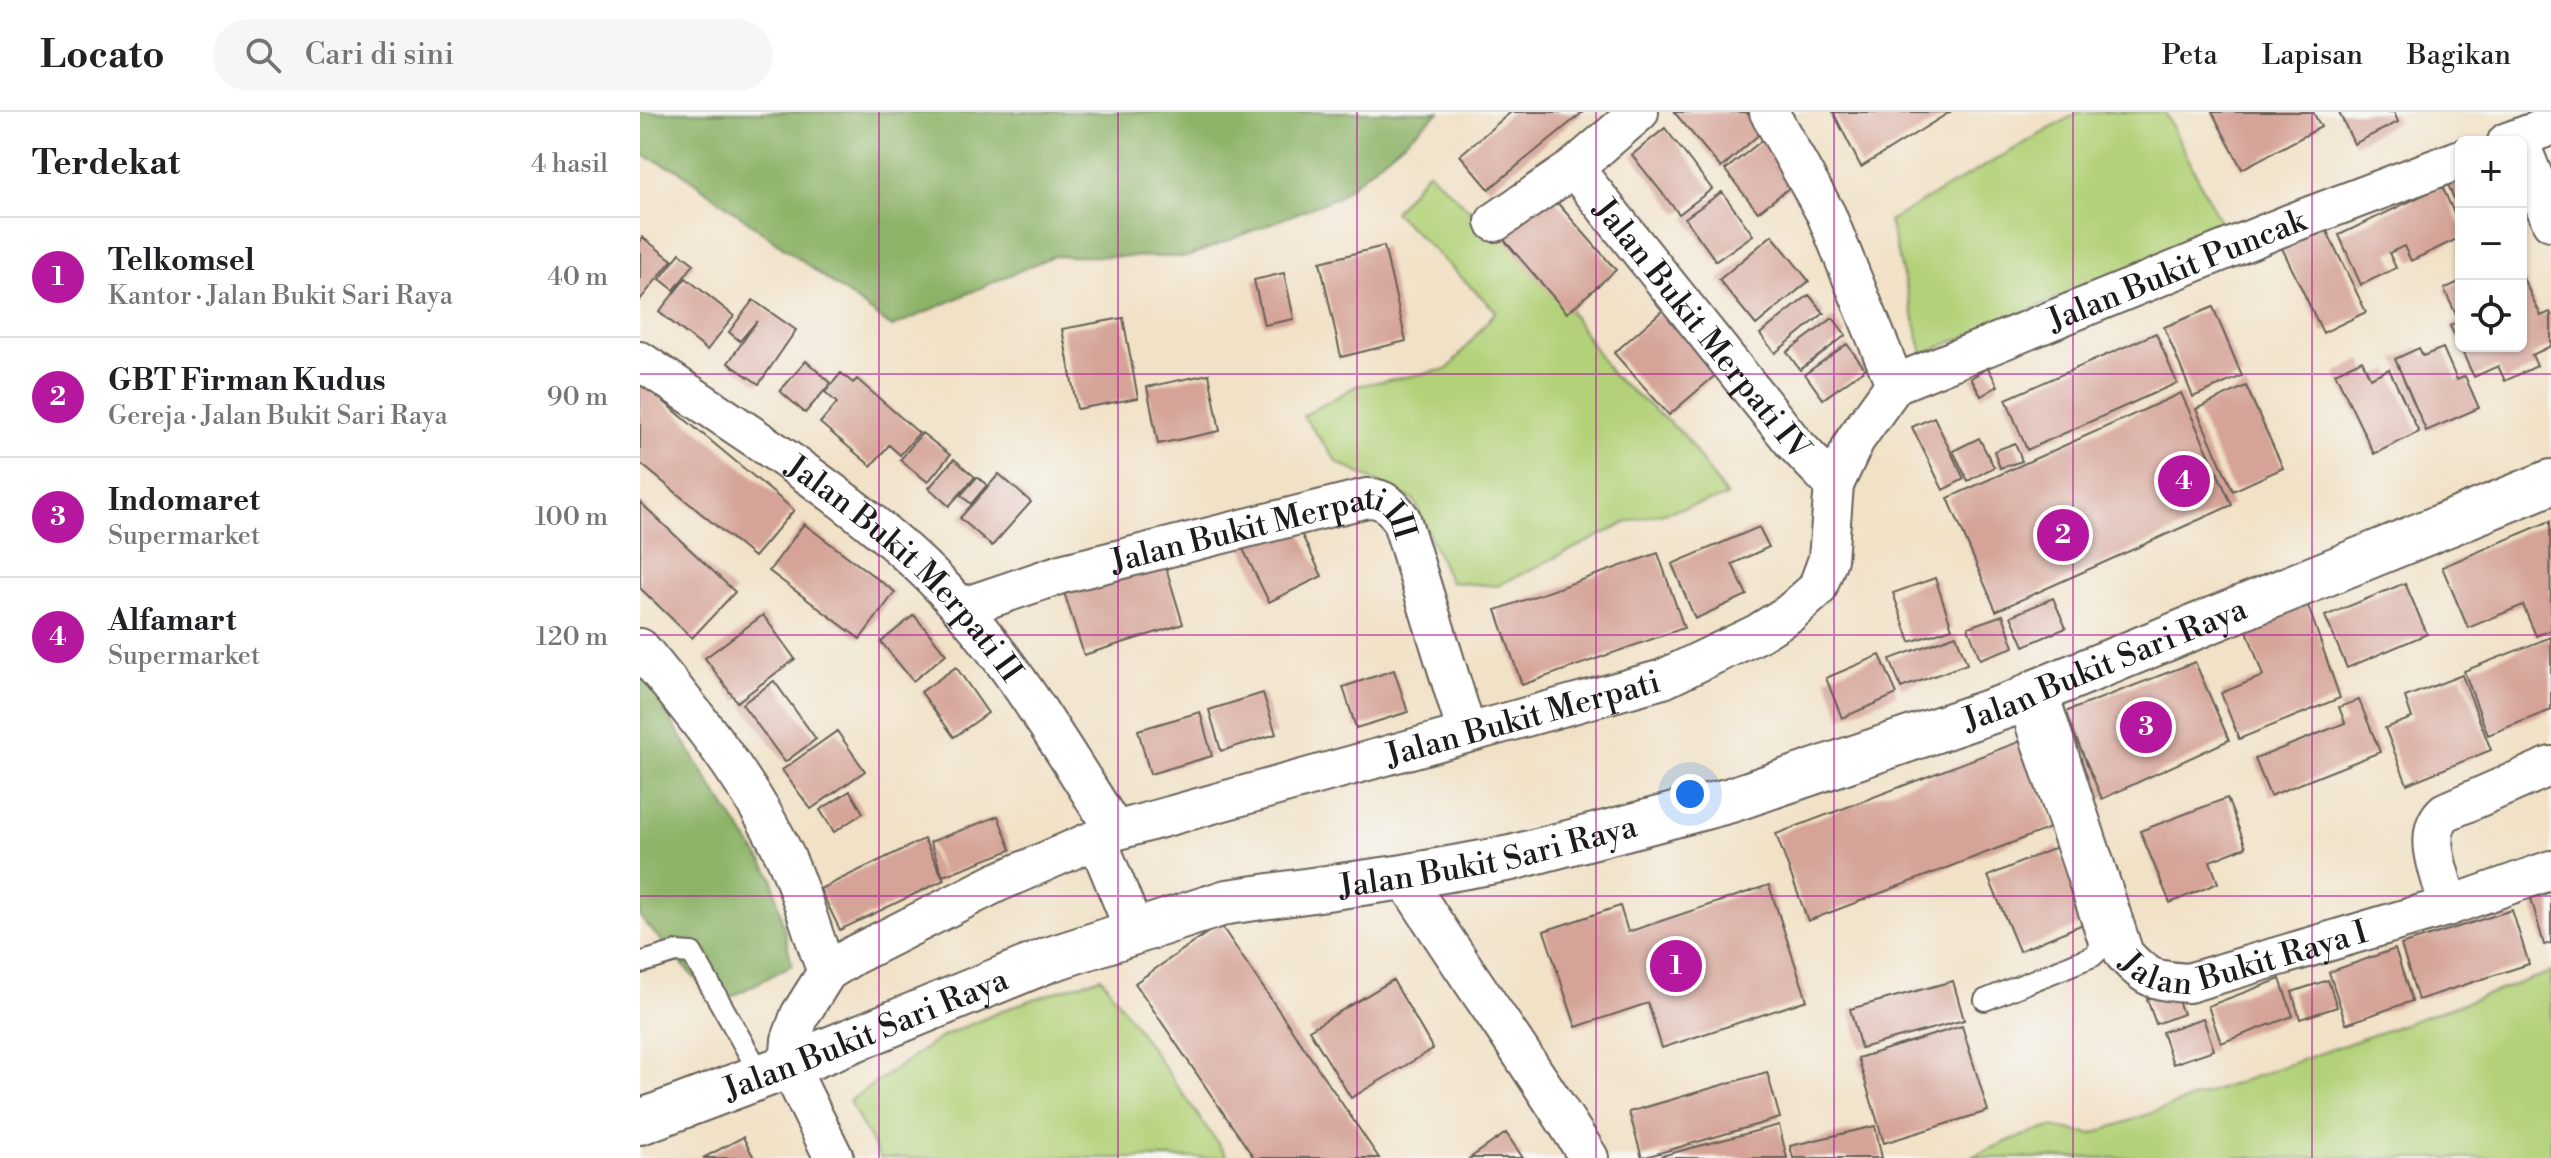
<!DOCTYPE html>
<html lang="id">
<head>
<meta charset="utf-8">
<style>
  body { margin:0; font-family:"Libre Bodoni",serif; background:#f6f6f6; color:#202124 }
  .controls { position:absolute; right:24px; top:24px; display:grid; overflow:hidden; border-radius:12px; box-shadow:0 2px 6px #0004 }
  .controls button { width:72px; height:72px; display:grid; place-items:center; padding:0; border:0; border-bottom:2px solid #e0e0e0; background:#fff; color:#202124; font:40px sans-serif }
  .you { position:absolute; left:1050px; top:682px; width:28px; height:28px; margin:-20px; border:6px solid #fff; border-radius:50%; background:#1a73e8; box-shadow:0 0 0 12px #1a73e833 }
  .badge { display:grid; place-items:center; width:52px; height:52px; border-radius:50%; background:#b5179e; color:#fff; font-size:26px; font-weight:700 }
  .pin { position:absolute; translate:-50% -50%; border:4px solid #fff; box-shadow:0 2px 8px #0006 }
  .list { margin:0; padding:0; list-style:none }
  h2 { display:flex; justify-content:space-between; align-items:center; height:104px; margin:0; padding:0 32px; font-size:34px }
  h2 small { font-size:26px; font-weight:400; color:#757577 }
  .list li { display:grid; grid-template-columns:52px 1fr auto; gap:24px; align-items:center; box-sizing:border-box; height:120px; padding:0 32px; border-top:2px solid #e0e0e0 }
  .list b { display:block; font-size:30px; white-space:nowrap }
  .list p { margin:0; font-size:26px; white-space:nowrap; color:#757577 }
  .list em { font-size:26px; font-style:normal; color:#757577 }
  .icon { flex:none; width:44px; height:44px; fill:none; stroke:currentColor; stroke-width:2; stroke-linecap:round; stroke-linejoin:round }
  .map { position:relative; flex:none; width:1911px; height:1046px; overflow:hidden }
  header { display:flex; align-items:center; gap:48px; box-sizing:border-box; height:112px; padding:0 40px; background:#fff; border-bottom:2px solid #e0e0e0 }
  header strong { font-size:38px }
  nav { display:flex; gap:44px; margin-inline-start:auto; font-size:28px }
  .search { width:560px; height:72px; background:#f6f6f6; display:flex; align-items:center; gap:20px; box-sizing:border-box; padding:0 28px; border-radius:44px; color:#757577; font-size:30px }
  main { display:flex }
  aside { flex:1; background:#fff }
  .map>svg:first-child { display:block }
</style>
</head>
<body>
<header>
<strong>Locato</strong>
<div class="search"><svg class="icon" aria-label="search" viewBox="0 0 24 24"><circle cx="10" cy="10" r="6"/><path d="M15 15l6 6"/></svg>Cari di sini</div>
<nav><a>Peta</a><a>Lapisan</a><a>Bagikan</a></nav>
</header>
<main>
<aside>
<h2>Terdekat<small>4 hasil</small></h2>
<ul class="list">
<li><span class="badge">1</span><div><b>Telkomsel</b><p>Kantor · Jalan Bukit Sari Raya</p></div><em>40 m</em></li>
<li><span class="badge">2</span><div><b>GBT Firman Kudus</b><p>Gereja · Jalan Bukit Sari Raya</p></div><em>90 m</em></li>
<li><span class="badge">3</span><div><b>Indomaret</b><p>Supermarket</p></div><em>100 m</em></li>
<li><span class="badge">4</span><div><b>Alfamart</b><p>Supermarket</p></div><em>120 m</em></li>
</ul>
</aside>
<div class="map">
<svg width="1911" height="1046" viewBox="0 0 1911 1046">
  <rect width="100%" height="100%" fill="#f6f6f2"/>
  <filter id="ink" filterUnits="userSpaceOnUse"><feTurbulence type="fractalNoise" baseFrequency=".0125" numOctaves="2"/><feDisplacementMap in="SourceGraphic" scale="16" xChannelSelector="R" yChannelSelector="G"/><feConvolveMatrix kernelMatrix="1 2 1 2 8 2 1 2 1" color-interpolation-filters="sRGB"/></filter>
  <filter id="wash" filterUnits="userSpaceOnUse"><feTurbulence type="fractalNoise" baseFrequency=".006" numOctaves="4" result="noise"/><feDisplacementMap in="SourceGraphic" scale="32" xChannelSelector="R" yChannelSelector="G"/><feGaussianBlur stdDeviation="1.8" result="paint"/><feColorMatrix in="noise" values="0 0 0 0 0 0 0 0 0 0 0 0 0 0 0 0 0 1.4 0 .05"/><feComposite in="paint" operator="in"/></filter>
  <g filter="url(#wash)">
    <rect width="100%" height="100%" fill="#f1e1c6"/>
    <!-- green -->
    <path fill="#b2d178" stroke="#67764a" stroke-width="2" d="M1439,0H1525L1584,118L1283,242L1249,109Z
      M788,59L833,101L891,140L972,263L1043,322L1087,385L988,410L857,474L810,470L774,388L698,351L663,304L716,274L808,257L856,199L754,100Z
      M1911,860V1046H1329L1373,1027L1411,1015L1452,1022Z
      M461,865L588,1046H240L209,989L303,924L376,893Z"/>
    <!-- forest -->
    <path fill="#8db368" stroke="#546842" stroke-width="2" d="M0,0H799L698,85L547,145L413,144L252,215L38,58L0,42Z
      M0,558L74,678L132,764L152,853L78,892L0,805Z"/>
    <g id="blocks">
      <!-- building -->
      <path fill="#d5a397" d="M871,0H943L849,77L820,43Z
        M1034,0H1106L1123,19L1081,56Z
        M1193,0H1310L1221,55Z
        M1572,0H1673L1681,15L1602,57Z
        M1699,0H1754L1758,10L1714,32Z
        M1025,16L1072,77L1039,102L992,43Z
        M1125,26L1158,69L1118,100L1085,58Z
        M1821,68V101L1807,71Z
        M1802,74L1821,117V125L1771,149L1764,134L1749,141L1756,156L1721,173L1699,123Z
        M908,80L976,158L927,201L859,122Z
        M1082,80L1113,123L1076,149L1045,106Z
        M1683,111L1726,200L1683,221L1640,132Z
        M1132,123L1169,169L1116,213L1079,168Z
        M2,125L32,148L0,188V128Z
        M744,134L766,229L701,245L680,150Z
        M40,141L54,152L34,178L20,167Z
        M644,161L654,207L624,213L614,168Z
        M1881,162L1901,204L1910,200L1911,202V234L1892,243L1897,254L1865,269L1858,254L1834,265L1810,214L1819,209L1804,177L1821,169V234H1881Z
        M46,166L94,204L67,238L19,200Z
        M1169,183L1184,201L1135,241L1120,222Z
        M113,188L156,218L119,272L88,251L117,209L100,229L89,220Z
        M1573,195L1602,264L1553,285L1524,215Z
        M1023,198L1078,261L1029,303L974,241Z
        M483,206L498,286L437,297L422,217Z
        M1193,206L1206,223L1160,258L1147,240Z
        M1516,221L1537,271L1387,338L1366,287Z
        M1207,232L1225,257L1183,287L1165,262Z
        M1779,236L1783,244L1803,236L1817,268L1825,264L1839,296L1786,319L1755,247Z
        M1722,248L1730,266L1749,257L1779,320L1734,342L1695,261Z
        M166,249L191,271L165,301L140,279Z
        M1348,256L1358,274L1341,284L1331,266Z
        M201,261L213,271L217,267L279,321L260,343L249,333L231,354L180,311L197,291L185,280Z
        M569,262L580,319L518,332L507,275Z
        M0,270L154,398L114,445L0,351Z
        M1606,274L1643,356L1593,379L1556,297Z
        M1541,281L1592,393L1356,499L1308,386Z
        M1294,305L1324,367L1303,378L1272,315Z
        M282,321L310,343L288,370L260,348Z
        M1339,326L1354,355L1328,369L1313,339Z
        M1375,331L1382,349L1360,356L1354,339Z
        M314,347L335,365L309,394L289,376Z
        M359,362L391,390L352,434L320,406Z
        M337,365L347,373L331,392L321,383Z
        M0,390L95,480L52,526L0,476Z
        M654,407L682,464L629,490L601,433Z
        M1910,409L1911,518L1896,524L1883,493L1828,516L1802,455Z
        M164,412L255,480L220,527L129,459Z
        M1119,415L1129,435L1092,452L1107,483L1055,507L1032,452Z
        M1018,441L1044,516L882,573L856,498Z
        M523,446L543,512L444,543L423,477Z
        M1295,466L1312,516L1270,530L1253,481Z
        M1765,471L1787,522L1707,556L1685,504Z
        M1665,485L1700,586L1599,627L1581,581L1623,564L1603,507Z
        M1413,486L1426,516L1384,534L1371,504Z
        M123,503L155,547L97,590L65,546Z
        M274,503L306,542L273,569L241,530Z
        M1363,503L1374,535L1340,547L1328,515Z
        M1316,523L1327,552L1261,576L1250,547Z
        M1911,525V598L1848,623L1824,559Z
        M1240,543L1257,582L1202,606L1186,566Z
        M1555,550L1589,628L1462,687L1425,600Z
        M316,555L348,601L314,625L281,580Z
        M754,558L768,600L716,616L703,575Z
        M1822,563L1851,638L1767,672L1745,616L1772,606L1765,585Z
        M134,569L176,627L145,650L102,592Z
        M623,581L636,622L581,639L569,598Z
        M1719,588L1740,640L1630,684L1615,647L1705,611L1699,595Z
        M560,600L572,644L510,662L498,618Z
        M197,619L225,659L171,697L142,658Z
        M1381,629L1413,715L1168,809L1136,722Z
        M210,679L223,701L194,720L180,698Z
        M1587,686L1606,735L1570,749L1578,771L1530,791L1500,719Z
        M358,704L371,738L303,764L290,730Z
        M284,727L304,768L200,818L180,777Z
        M1417,735L1448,810L1379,839L1348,764Z
        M1129,773L1167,888L1022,936L1008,891L936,915L904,819L980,794L988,820Z
        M1911,780V831L1904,833L1891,786Z
        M1872,798L1889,852L1778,888L1761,833Z
        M580,812L739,1046H614L495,871Z
        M1755,837L1772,889L1706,912L1689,860Z
        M1640,867L1653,904L1581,931L1568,894Z
        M753,868L793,937L711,986L669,918Z
        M1688,868L1697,895L1660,907L1652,880Z
        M1313,869L1324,908L1221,936L1210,897Z
        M1534,878L1543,902L1516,912L1507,887Z
        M1563,906L1574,938L1533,952L1522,920Z
        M1322,914L1348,999L1244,1031L1218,946Z
        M1127,960L1140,1006L1002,1046L989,1000Z
        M1139,1013L1147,1046H1021V1044Z
        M1235,1014L1242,1046H1153L1150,1034Z
        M866,1021L883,1046H830Z
        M103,1025L114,1046H63Z"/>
    </g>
  </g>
  <g filter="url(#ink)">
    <use href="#blocks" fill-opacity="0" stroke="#676158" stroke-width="2"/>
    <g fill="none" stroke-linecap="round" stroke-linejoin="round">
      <!-- service casing -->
      <g stroke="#676158" stroke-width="24">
        <path id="service" d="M0,851L36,840L52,841L121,963
          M1345,888L1453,844L1458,839L1459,830L1378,590"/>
      </g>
      <!-- minor casing -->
      <g stroke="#676158" stroke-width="42">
        <g id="minor">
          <path d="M1867,30L1911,14"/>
          <path d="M1881,34L1911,109"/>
          <path id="s1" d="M934,56L1153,330L1194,373"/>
          <path d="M855,110L934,56L999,0"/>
          <path id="s2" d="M0,249C93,312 199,377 281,454C361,530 416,627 475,719"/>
          <path id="s3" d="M1255,272L1649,112L1821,47"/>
          <path id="s4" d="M321,496L421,462L727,386C743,385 752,394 761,407L827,621"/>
          <path d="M0,536C54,601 108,667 145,744C162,781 172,822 187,860"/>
          <path id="s5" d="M1398,579L1484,842C1507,868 1514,868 1548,871L1809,794L1911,758"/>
          <path d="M457,727L495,820"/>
          <path d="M764,765C824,860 890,950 949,1046"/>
          <path d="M1809,794C1802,766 1780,722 1805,700L1911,654"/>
          <path id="s6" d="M194,1046L149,954L151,928L160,903L187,860L214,843L356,771L475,719L1023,567L1117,522L1150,501L1177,477L1188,447L1194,373L1215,328L1255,272L1186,102L1129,0"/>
        </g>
      </g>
      <!-- tertiary casing -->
      <g stroke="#676158" stroke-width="48">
        <g id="tertiary">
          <path id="s7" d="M0,1010L149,954L408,848L587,790L764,765L871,746L1091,688L1378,590L1398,579L1911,370"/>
        </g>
      </g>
      <!-- service -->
      <use href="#service" stroke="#fff" stroke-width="20"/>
      <!-- minor -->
      <use href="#minor" stroke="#fff" stroke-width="38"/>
      <!-- tertiary -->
      <use href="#tertiary" stroke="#fff" stroke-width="44"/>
    </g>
  </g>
  <!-- grid -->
  <path fill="none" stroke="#b5179e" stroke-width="2" stroke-opacity="0.55" d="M239,0V1046M478,0V1046M717,0V1046M956,0V1046M1194,0V1046M1433,0V1046M1672,0V1046M0,262H1911M0,523H1911M0,784H1911"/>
  <g text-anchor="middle" stroke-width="8" stroke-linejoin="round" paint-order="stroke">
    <!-- street labels -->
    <g font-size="32" fill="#1c1c1c" stroke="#f6f6f2">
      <text dy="11" stroke="none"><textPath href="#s3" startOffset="304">Jalan Bukit Puncak</textPath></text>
      <text dy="11" stroke="none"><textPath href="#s1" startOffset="206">Jalan Bukit Merpati IV</textPath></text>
      <text dy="11" stroke="none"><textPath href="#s4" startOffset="320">Jalan Bukit Merpati III</textPath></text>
      <text dy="11" stroke="none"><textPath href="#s2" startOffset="338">Jalan Bukit Merpati II</textPath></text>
      <text dy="11" stroke="none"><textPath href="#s7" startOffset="1540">Jalan Bukit Sari Raya</textPath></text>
      <text dy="11" stroke="none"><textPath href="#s6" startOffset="950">Jalan Bukit Merpati</textPath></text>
      <text dy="11" stroke="none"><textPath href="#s7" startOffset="892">Jalan Bukit Sari Raya</textPath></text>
      <text dy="11" stroke="none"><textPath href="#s5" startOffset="408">Jalan Bukit Raya I</textPath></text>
      <text dy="11" stroke="none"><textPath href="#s7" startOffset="242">Jalan Bukit Sari Raya</textPath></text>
    </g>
  </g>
</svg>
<div class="controls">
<button>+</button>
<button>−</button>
<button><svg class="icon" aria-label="locate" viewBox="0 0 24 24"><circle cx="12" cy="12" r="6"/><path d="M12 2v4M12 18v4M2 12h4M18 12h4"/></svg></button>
</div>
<div class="you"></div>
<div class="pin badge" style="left:1036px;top:854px">1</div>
<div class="pin badge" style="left:1423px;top:423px">2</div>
<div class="pin badge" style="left:1506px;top:615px">3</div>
<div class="pin badge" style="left:1544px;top:369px">4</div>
</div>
</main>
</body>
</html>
